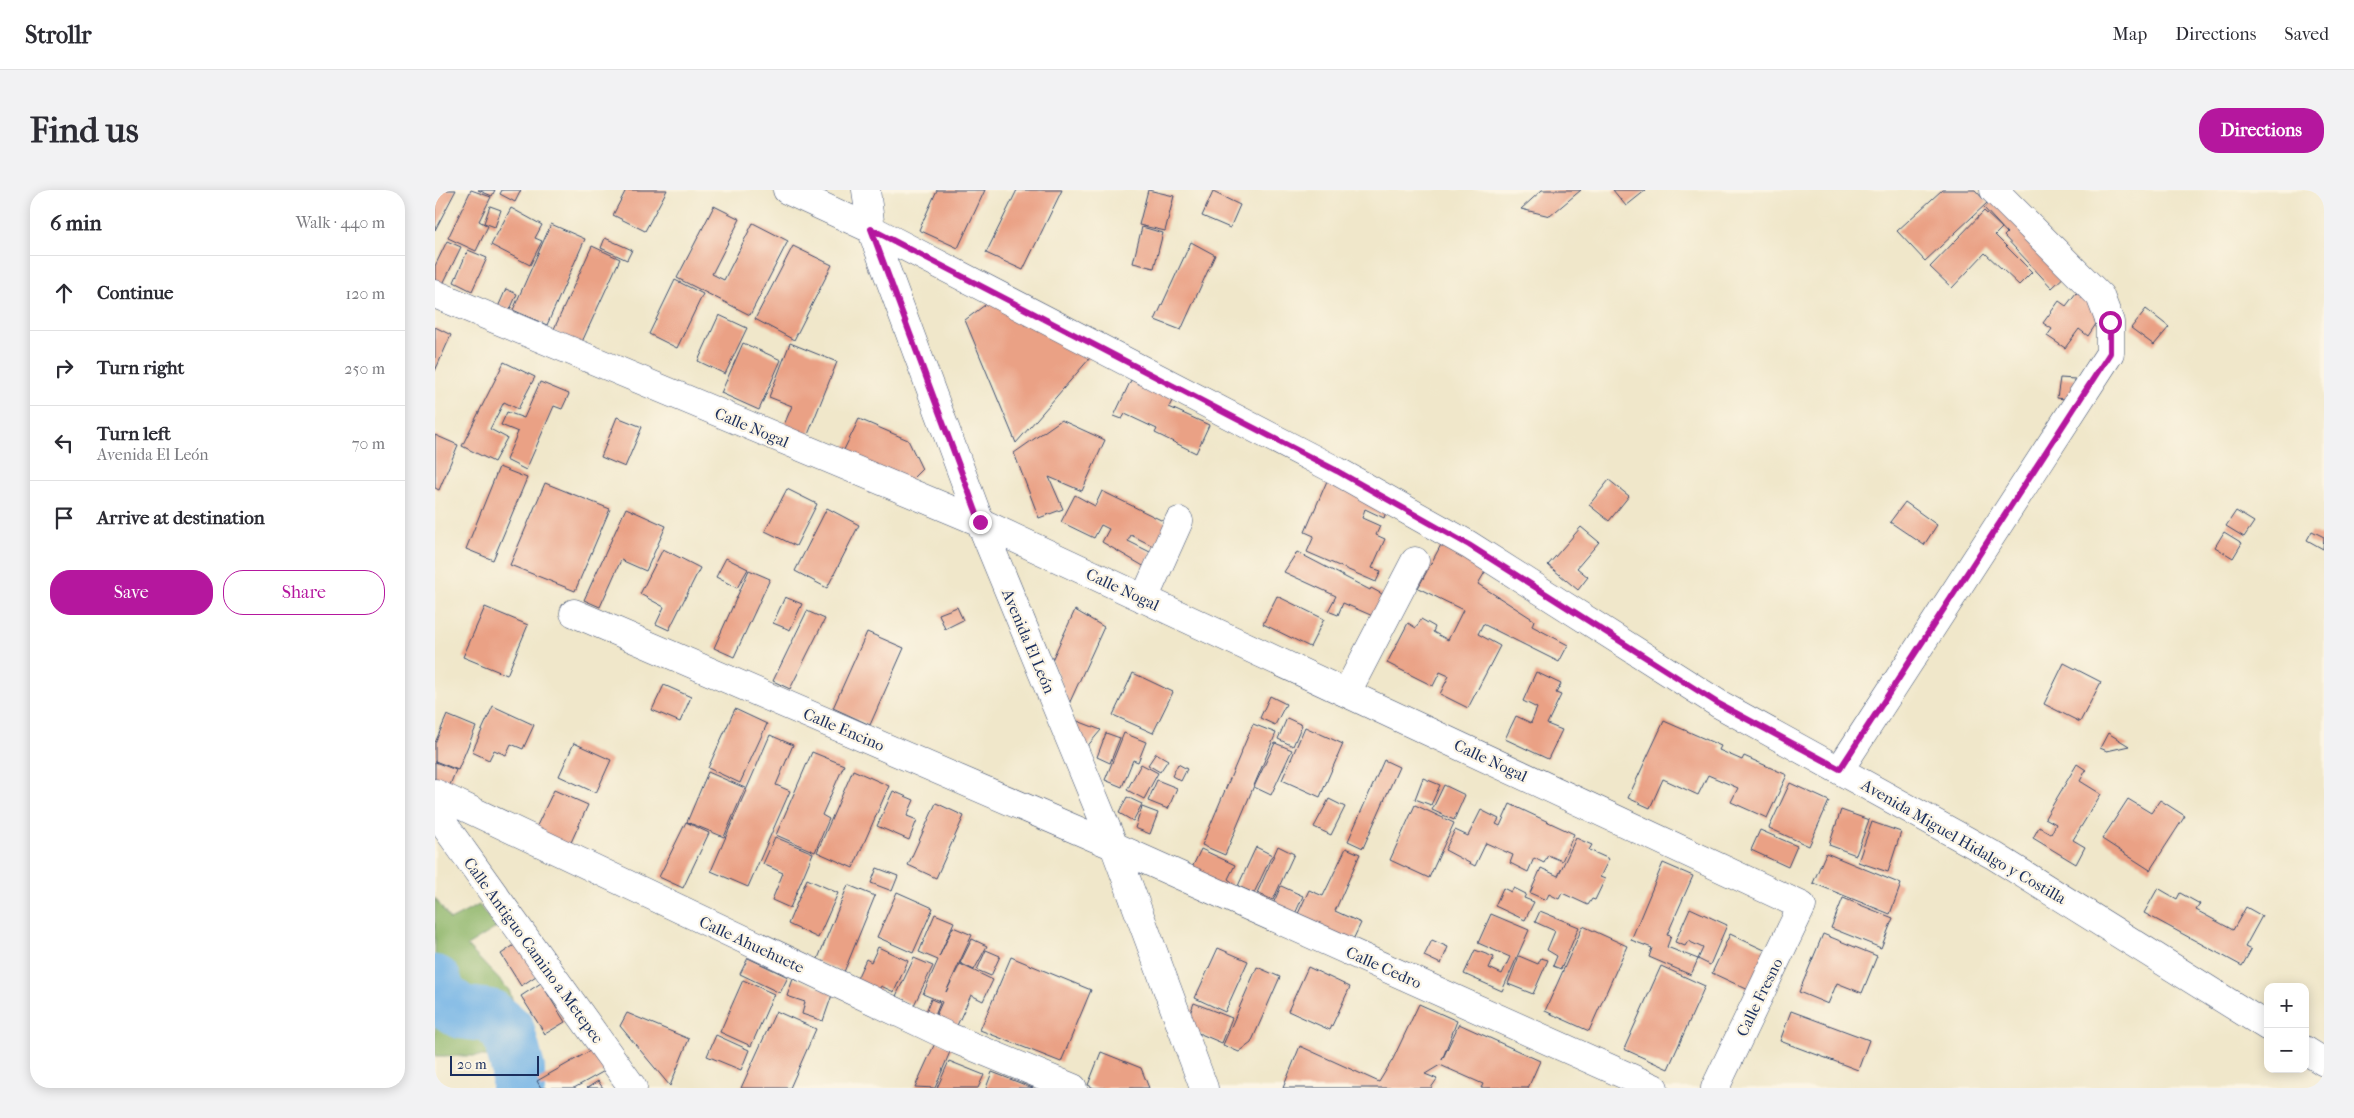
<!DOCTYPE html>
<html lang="en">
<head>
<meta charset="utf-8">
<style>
  body { margin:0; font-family:"IM FELL French Canon",serif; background:#f2f2f3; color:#2b2b33 }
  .controls { position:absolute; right:15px; bottom:15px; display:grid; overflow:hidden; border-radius:10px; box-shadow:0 2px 12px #0003 }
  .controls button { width:45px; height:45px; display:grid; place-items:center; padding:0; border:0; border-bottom:1px solid #e1e1e2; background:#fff; color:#2b2b33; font:25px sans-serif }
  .scale { position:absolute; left:15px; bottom:12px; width:89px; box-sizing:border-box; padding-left:5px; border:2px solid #1b2f5e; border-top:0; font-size:14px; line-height:18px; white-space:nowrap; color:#1b2f5e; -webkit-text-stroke:4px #fcf5e5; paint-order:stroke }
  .stop { position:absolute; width:15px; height:15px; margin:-11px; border:4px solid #b5179e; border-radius:50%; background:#fff }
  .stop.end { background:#b5179e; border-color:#fff; box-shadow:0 1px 5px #0008 }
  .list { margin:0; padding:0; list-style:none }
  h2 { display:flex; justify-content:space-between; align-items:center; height:65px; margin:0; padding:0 20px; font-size:21px }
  h2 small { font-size:16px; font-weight:400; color:#7c7c81 }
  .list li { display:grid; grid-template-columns:32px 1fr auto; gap:15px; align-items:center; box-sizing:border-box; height:75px; padding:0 20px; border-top:1px solid #e1e1e2 }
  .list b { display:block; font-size:19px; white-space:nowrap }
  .list p { margin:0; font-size:16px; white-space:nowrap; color:#7c7c81 }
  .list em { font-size:16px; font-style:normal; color:#7c7c81 }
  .actions { display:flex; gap:10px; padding:15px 20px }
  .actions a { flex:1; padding:11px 0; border:1px solid #b5179e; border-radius:20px; text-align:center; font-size:18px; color:#b5179e }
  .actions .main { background:#b5179e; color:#fff }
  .icon { flex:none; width:28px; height:28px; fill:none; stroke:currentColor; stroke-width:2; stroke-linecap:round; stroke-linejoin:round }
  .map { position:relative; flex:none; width:1889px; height:898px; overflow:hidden; border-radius:20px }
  header { display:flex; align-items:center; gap:30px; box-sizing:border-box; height:70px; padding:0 25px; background:#fff; border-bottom:1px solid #e1e1e2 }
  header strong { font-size:24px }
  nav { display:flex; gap:28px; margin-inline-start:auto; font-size:18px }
  .intro { display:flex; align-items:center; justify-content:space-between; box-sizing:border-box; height:120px; padding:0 30px }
  h1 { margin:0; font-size:35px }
  .button { padding:12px 22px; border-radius:20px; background:#b5179e; color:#fff; font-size:18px; font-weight:700 }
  main { display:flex; gap:30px; padding:0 30px }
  aside { flex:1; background:#fff; border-radius:20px; box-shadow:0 2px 12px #0003 }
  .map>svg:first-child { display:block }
</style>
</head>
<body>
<header>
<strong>Strollr</strong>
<nav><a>Map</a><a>Directions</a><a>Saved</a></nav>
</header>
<div class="intro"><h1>Find us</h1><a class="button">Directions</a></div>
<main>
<aside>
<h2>6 min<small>Walk · 440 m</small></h2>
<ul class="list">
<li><svg class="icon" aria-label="ahead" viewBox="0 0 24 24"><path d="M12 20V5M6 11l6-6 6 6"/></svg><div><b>Continue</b></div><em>120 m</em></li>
<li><svg class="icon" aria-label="right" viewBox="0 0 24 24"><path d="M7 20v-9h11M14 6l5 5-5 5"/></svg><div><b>Turn right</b></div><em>250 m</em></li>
<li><svg class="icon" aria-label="left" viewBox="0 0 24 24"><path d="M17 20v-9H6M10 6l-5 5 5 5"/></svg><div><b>Turn left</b><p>Avenida El León</p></div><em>70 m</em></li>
<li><svg class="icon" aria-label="arrive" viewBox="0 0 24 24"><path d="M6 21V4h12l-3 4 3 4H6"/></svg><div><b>Arrive at destination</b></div></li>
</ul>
<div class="actions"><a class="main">Save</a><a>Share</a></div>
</aside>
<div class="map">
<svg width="1889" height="898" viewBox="0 0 1889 898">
  <rect width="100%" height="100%" fill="#fcf5e5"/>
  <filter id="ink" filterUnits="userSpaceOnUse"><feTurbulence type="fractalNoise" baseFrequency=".02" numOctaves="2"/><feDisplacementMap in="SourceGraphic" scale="10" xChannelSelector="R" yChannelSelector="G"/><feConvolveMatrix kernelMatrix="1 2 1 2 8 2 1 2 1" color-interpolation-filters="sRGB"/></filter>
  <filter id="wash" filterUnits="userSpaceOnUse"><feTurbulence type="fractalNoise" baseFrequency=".0096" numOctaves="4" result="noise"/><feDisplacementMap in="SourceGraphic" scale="20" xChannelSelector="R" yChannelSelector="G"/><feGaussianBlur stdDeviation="1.12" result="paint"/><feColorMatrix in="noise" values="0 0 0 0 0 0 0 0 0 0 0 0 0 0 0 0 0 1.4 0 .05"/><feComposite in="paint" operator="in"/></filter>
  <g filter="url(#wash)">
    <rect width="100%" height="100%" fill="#f0e7ca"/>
    <!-- forest -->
    <path fill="#8eb66b" stroke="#547264" d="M0,708L15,730L44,715L61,738L32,756L74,800L92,852L102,898H60L55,866H0Z"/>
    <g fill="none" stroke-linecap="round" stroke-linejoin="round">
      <!-- river -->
      <path stroke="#72b3e6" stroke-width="54" d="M0,792L5,807L26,822L55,826L73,841L83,879V898"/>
    </g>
    <g id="blocks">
      <!-- building -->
      <path fill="#eaa185" d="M0,0H21L0,40Z
        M36,0L56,7L44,31L53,36L41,61L13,48Z
        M43,0H60L57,6Z
        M67,0H86L80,12L65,4Z
        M191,0H232L210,41L178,25Z
        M502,0H550L523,58L484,40Z
        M582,0H627L588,80L551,63Z
        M713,0L739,6L730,41L704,35Z
        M1107,0H1146L1115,26L1086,19Z
        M1178,0H1211L1191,16Z
        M1507,0H1540L1552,13L1490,71L1462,41Z
        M778,2L805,15L795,38L767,26Z
        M1563,6L1634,82L1617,98L1569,46L1572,43L1549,18Z
        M55,16L66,20L60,37L49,33Z
        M279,16L305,29L277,84L289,90L318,33L353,51L315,125L242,88Z
        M76,18L107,35L100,48L107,51L95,75L56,55Z
        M1549,21L1567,38L1560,45L1597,82L1584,95L1550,63L1517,98L1495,77Z
        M116,34L150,49L112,135L78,120Z
        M707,37L728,43L719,78L698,73Z
        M170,48L197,60L192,70L166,58Z
        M12,51L26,57L8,94L0,91V76Z
        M756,52L780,65L746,140L720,130Z
        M157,56L185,69L146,154L118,141Z
        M358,56L397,75L359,150L320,129Z
        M33,60L52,68L37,101L19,92Z
        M240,90L268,104L242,158L214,144Z
        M71,99L82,104L74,122L63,117Z
        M1641,103L1669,122L1653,146L1644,139L1630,158L1612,146L1617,139L1608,133L1624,111L1631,116Z
        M562,106L662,160L581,253L530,130Z
        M1711,119L1734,137L1719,155L1696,138Z
        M284,125L312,138L290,184L263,171Z
        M0,137L16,145L0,181Z
        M308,153L346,170L324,220L286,203Z
        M355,153L402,172L370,252L346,242L357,216L334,207Z
        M69,172L100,187L83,219L69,212L55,239L72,248L59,272L27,256Z
        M1625,188L1640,189L1637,210L1622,208Z
        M696,190L725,204L741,203L734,217L774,235L761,263L720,243L722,239L690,224L687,229L679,226Z
        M105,192L134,204L127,219L119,216L91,280L71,270L83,242L66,235L72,222L89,228Z
        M182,227L207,237L190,277L166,267Z
        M424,229L473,250L487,279L468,298L405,268Z
        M626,230L670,250L647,301L614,287L628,319L604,328L579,263Z
        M0,245L23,255L4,300L0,298Z
        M64,277L92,288L58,370L31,359Z
        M895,284L954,312L949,328L930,319L927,328L945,336L941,345L950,349L937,378L946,381L941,392L872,362L879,346L870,342Z
        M1174,290L1194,306L1174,331L1154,315Z
        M110,293L175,319L140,401L75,375Z
        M352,299L382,314L361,356L330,341Z
        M667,301L732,333L720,357L696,345L693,351L717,363L710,377L667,352L674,339L666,335L659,348L626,332L640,305L660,316Z
        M1470,312L1502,335L1489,355L1455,332Z
        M191,318L231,336L211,381L186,370L165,417L149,410Z
        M392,318L424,335L392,398L360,381Z
        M1801,321L1819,332L1809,347L1791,336Z
        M1146,337L1164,352L1142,378L1153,387L1143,400L1113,375Z
        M1877,341L1889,347L1888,359L1872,350Z
        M1789,342L1807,353L1798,368L1780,357Z
        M1008,351L1054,375L1043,394L1099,430L1097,436L1133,455L1124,472L1048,434L1043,444L1065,456L1033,518L1005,504L1014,486L1005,482L998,496L952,473L973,433L981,438L986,429L1000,437L998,442L1013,450L1028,420L983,398Z
        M228,359L265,378L234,440L221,434L229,417L205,404Z
        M862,362L935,400L936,398L949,405L940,427L908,413L903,425L893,421L901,406L849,382Z
        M291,368L313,379L302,398L281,387Z
        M314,380L335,389L299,467L279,458Z
        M842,406L889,429L875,457L828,434Z
        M350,407L367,414L355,440L338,433Z
        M50,417L93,435L72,485L28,467Z
        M522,417L528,430L510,439L504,424Z
        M640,420L669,437L634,514L617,470Z
        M372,421L390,429L355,499L338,491Z
        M432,442L469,458L435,535L398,518Z
        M1629,473L1666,492L1645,532L1609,514Z
        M1101,482L1126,494L1121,503L1126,505L1112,534L1127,540L1113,569L1070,549L1081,526L1096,533L1102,518L1088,511Z
        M698,483L738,502L718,543L678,525Z
        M229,495L256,507L245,532L217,520Z
        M835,506L851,514L840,535L825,528Z
        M58,516L99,535L88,559L76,554L71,565L59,560L54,570L37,562Z
        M300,519L332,534L305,593L273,578Z
        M12,525L41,537L23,580L0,571V553Z
        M852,528L867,535L858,556L843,549Z
        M640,530L666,540L650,559Z
        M1229,531L1286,556L1284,560L1307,570L1309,566L1352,585L1332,628L1296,612L1303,598L1273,585L1263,605L1228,589L1215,618L1193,608Z
        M818,534L841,543L790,665L767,655Z
        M870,537L908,554L885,607L847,590Z
        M671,543L685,548L675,573L662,567Z
        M689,543L711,552L703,572L698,570L687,597L670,590Z
        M1673,543L1694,556L1672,561L1665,558Z
        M335,545L358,555L341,595L355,601L313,697L276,681Z
        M139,553L176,570L161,603L124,586Z
        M840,553L857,560L836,605L819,597Z
        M377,562L409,575L387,625L394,629L380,662L341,645Z
        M721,563L733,570L725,582L713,575Z
        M949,570L964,577L928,658L913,651Z
        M0,572L21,580L13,600L0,595Z
        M706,574L723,583L709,609L692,600Z
        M743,574L752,579L746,591L737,586Z
        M1642,574L1651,580L1645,591L1666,604L1638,650L1650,657L1641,674L1598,648L1604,637L1616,644L1621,634L1610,628Z
        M418,580L454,596L418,678L382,662Z
        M273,582L310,598L289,647L252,632Z
        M988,588L1005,595L996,615L980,609Z
        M722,590L742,598L733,619L713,611Z
        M1355,593L1394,611L1374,656L1334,638Z
        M1009,595L1030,605L1019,630L997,620Z
        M119,600L153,615L133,659L98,644Z
        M458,601L479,610L472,626L482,630L474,650L442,636Z
        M692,607L707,614L698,631L684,623Z
        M894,609L910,617L896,645L879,637Z
        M1693,609L1716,623L1725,610L1750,626L1715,680L1667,649Z
        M501,613L529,626L501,688L473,675Z
        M1075,614L1139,644L1127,671L1113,665L1109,673L1099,668L1093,682L1075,673L1078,665L1051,653L1040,676L1010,660L1020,640L1033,646L1046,620L1064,629L1061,634L1065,636Z
        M980,615L1019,633L994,688L955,670Z
        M707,617L723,623L715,644L700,638Z
        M1406,620L1434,630L1421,665L1394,655Z
        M251,632L274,643L248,698L224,687Z
        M1437,632L1466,642L1453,682L1423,672Z
        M1325,640L1362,656L1353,677L1316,660Z
        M340,647L378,663L355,718L337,710L348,683L328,674Z
        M1141,648L1157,655L1154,660L1174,669L1165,687L1170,689L1160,710L1157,709L1153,715L1127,703L1124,709L1114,704L1111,710L1095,703L1106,678L1123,686Z
        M843,656L859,664L838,710L822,703Z
        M821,657L837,665L819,703L803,696Z
        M911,658L925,664L900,721L926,733L915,756L861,728L874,700L888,706Z
        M766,659L800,675L793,689L797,692L792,702L754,684Z
        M1391,663L1466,694L1455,724L1378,693Z
        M1228,673L1258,686L1232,745L1236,746L1232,757L1263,769L1268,758L1253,751L1250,756L1240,752L1255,718L1292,735L1275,775L1263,769L1256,785L1214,767L1217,758L1196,750Z
        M442,678L463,686L457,701L436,693Z
        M372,689L403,703L383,748L353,734Z
        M413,695L440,706L409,782L382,771Z
        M846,696L868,706L860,724L838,714Z
        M1068,698L1076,702L1079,698L1091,704L1089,708L1099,712L1090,730L1060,716Z
        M1723,698L1742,709L1745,703L1765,714L1761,720L1798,740L1811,717L1827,726L1810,757L1816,760L1807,776L1709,723Z
        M462,702L498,718L478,763L442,747Z
        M1408,708L1458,728L1446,758L1396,738Z
        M1105,721L1144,737L1126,779L1118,776L1122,766L1112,760L1120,741L1100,732Z
        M500,724L519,732L504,767L518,737L537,745L511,802L525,774L558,790L548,811L536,805L519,842L498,832L507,812L488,804L503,770L484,762Z
        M1056,724L1094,740L1067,801L1029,784L1040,760L1059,767L1054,778L1067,784L1075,767L1043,753Z
        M1148,736L1192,756L1154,841L1110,821Z
        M1295,744L1338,764L1320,803L1277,783Z
        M1388,744L1442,766L1427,803L1402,793L1393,814L1364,802Z
        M537,749L552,756L539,780L525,773Z
        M997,750L1013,757L1006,774L989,766Z
        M84,752L104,784L86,796L66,764Z
        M443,757L473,771L459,802L446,796L441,805L419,795L431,769L436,772Z
        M783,758L813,771L790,822L760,808Z
        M551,760L565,766L556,786L542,780Z
        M1084,766L1103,774L1106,768L1113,770L1098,804L1073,794Z
        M576,767L656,800L626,872L545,840Z
        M313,768L353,787L345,803L305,784Z
        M479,768L498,776L479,815L461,806Z
        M1226,776L1270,796L1233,879L1189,859Z
        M822,777L845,787L816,853L804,862L788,855Z
        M873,777L915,797L895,840L853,821Z
        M358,789L398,802L388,831L367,824L370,812L352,806Z
        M308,790L339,804L316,856L285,842Z
        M106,793L130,832L110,844L86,806Z
        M496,809L505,813L498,831L489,827Z
        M759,813L797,828L787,853L761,842L753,829Z
        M984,814L1022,831L1007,870L1024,834L1105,871L1093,898H1046L1048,894L1005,875L990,884L1002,889L996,898H848L865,856L944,892L958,869Z
        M341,821L381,839L355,898H306Z
        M1356,821L1434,850L1423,880L1345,851Z
        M192,823L254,849L235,896L185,836Z
        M281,845L314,860L306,880L272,866Z
        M501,851L517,857L500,898L480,897Z
        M160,858L173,879L139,898H106L102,891Z
        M666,862L706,878L714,898H659L653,895Z
        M514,871L549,885L543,898H502Z
        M557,882L598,898H551Z
        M163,891L168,898H152Z"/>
    </g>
  </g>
  <g filter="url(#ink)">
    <use href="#blocks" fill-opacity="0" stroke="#3b4b6e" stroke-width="1"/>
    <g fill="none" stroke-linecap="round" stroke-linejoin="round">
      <!-- minor casing -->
      <g stroke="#3b4b6e" stroke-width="29">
        <path id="minor" d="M352,0L436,39L902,281L1034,355L1284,514L1558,665L1833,837
          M431,0L436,39L545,332L679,656L769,898
          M0,104L545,332L1367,716L1280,898
          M709,409L744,331
          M139,423L679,656L1219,898
          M912,502L980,371
          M1405,579L1675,163V132L1665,106L1559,0
          M0,603L517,848L638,898
          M0,622L198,898
          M1870,860L1889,872"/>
      </g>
      <!-- minor -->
      <use href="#minor" stroke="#fff" stroke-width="28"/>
    </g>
  </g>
  <g fill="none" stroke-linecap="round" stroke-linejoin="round" filter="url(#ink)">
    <!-- route -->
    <path stroke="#b5179e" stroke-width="6" d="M545,332L436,39L902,281L1034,355L1284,514L1405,579L1675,163V132"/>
  </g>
  <g text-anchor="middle" stroke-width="4.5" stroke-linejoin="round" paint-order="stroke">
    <!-- street labels -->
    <g font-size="16" fill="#1b2f5e" stroke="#fcf5e5">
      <text transform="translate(317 237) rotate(23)" y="6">Calle Nogal</text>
      <text transform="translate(688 399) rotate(25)" y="6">Calle Nogal</text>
      <text transform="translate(594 451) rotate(67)" y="6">Avenida El León</text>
      <text transform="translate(409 539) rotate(23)" y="6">Calle Encino</text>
      <text transform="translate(1056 570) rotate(25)" y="6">Calle Nogal</text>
      <text transform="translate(1529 651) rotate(30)" y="6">Avenida Miguel Hidalgo y Costilla</text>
      <text transform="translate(317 754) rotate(25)" y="6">Calle Ahuehuete</text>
      <text transform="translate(99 760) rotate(54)" y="6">Calle Antiguo Camino a Metepec</text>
      <text transform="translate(949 777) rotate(24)" y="6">Calle Cedro</text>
      <text transform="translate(1324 807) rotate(-64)" y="6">Calle Fresno</text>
    </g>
  </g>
</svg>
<div class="controls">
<button>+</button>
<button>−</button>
</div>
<div class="scale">20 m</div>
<div class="stop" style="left:1675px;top:132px"></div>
<div class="stop end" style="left:545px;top:332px"></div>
</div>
</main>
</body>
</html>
